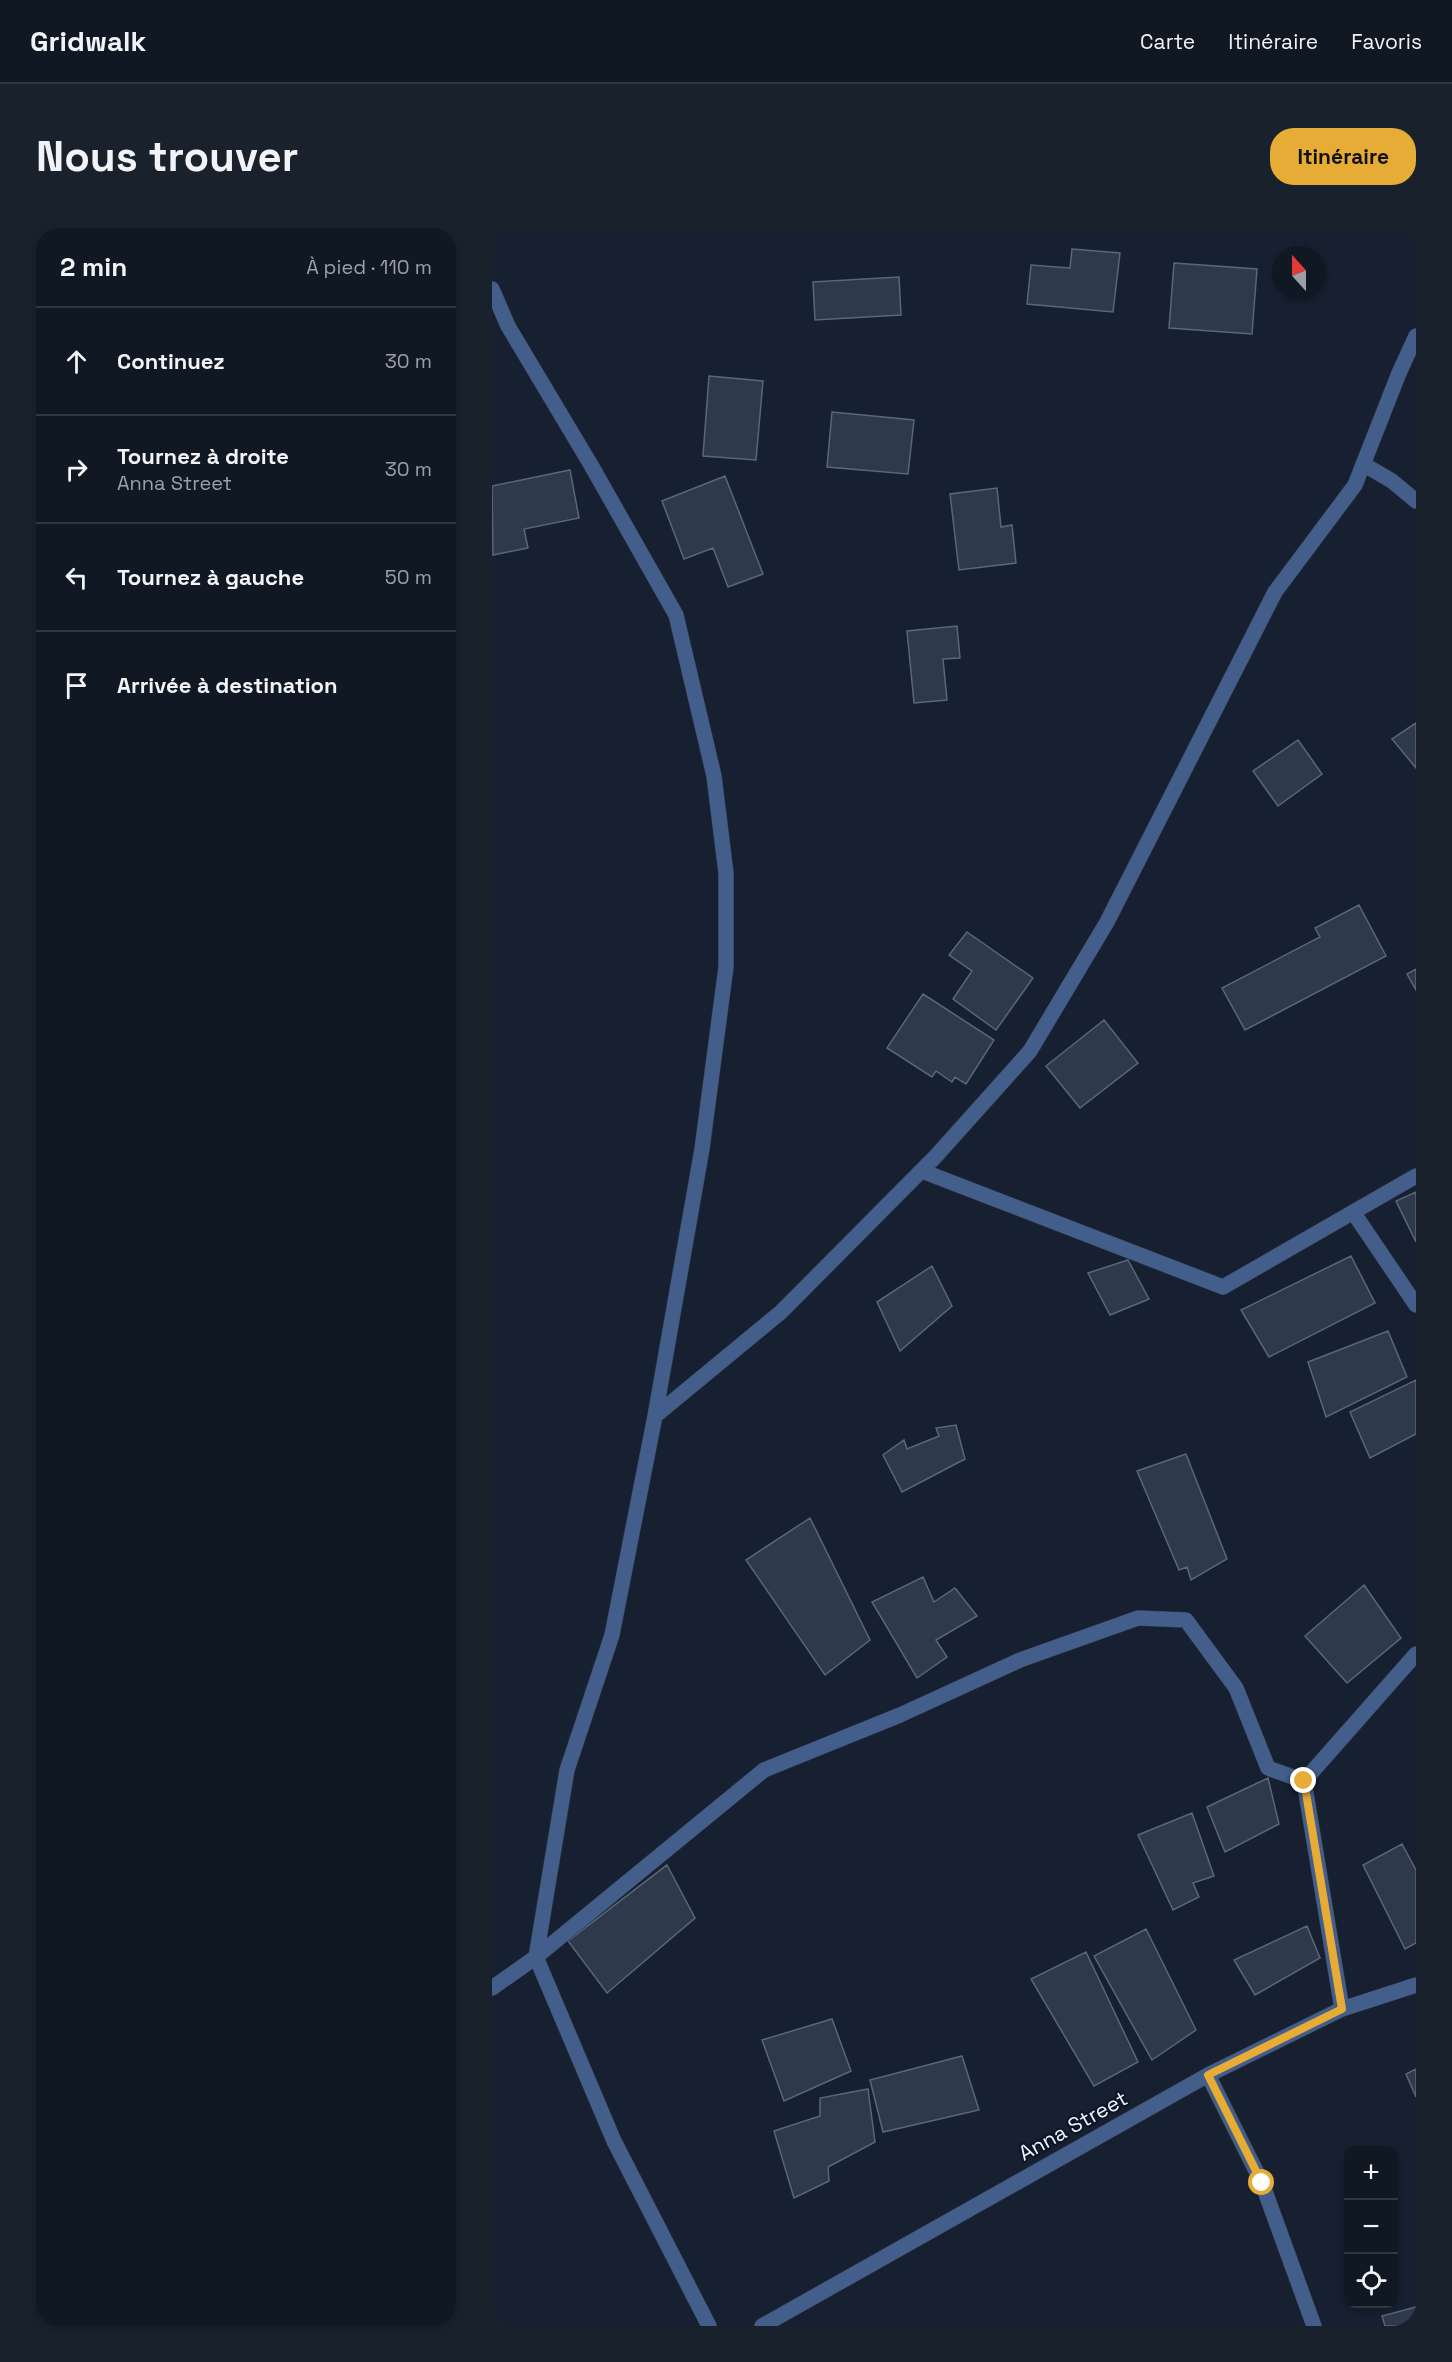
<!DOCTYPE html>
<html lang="fr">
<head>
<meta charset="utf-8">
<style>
  body { margin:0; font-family:"Space Grotesk",sans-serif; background:#19212c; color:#f1f3f6 }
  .controls { position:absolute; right:18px; bottom:18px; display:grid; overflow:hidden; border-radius:12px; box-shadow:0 3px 9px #0003 }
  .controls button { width:54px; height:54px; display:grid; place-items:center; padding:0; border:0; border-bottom:2px solid #303741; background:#101824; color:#f1f3f6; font:30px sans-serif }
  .compass { position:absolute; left:780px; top:18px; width:54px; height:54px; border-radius:50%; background:#101824; box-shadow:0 3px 9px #0003; rotate:339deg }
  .stop { position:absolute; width:18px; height:18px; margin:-14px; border:4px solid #e7ac36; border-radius:50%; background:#fff }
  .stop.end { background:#e7ac36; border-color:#fff; box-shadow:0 2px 6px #0008 }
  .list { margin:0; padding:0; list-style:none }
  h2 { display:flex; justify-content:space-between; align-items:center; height:78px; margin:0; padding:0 24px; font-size:26px }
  h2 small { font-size:20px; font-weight:400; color:#9ca0a6 }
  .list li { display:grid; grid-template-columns:39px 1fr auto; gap:18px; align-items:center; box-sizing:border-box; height:108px; padding:0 24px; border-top:2px solid #303741 }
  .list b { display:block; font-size:22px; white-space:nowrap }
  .list p { margin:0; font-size:20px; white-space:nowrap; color:#9ca0a6 }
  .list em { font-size:20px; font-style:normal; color:#9ca0a6 }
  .icon { flex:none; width:33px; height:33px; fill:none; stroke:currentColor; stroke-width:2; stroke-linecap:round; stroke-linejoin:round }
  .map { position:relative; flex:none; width:924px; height:2098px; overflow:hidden; border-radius:24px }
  header { display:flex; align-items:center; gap:36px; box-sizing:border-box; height:84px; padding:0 30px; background:#101824; border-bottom:2px solid #303741 }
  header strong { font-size:28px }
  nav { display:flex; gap:33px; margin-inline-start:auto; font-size:21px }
  .intro { display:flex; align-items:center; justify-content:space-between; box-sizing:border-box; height:144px; padding:0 36px }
  h1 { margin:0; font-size:42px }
  .button { padding:15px 27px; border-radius:24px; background:#e7ac36; color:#111; font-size:21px; font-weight:700 }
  main { display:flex; gap:36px; padding:0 36px }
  aside { flex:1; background:#101824; border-radius:24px; box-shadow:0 3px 9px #0003 }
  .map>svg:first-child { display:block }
</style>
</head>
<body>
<header>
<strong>Gridwalk</strong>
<nav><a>Carte</a><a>Itinéraire</a><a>Favoris</a></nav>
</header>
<div class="intro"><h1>Nous trouver</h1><a class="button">Itinéraire</a></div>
<main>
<aside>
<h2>2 min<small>À pied · 110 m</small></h2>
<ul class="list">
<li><svg class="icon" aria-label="ahead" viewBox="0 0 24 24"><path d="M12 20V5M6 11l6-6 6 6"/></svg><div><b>Continuez</b></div><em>30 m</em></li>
<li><svg class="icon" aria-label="right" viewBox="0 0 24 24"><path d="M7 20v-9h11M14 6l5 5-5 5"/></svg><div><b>Tournez à droite</b><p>Anna Street</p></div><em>30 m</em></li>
<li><svg class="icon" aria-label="left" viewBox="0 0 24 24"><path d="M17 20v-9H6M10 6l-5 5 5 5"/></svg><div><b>Tournez à gauche</b></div><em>50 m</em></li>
<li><svg class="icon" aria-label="arrive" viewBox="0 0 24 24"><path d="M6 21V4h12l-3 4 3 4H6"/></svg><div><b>Arrivée à destination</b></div></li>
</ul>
</aside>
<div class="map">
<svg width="924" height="2098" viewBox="0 0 924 2098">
  <rect width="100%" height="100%" fill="#162030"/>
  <!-- building -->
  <path fill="#2e394b" stroke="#5a667a" stroke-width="1.5" d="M580,21L628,25L621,84L535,76L539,37L578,40Z
    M682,35L765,41L760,106L677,100Z
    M407,49L409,87L323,92L321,54Z
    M217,148L271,153L264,232L211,228Z
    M340,184L422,192L416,246L335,239Z
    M78,242L87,290L32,301L36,320L1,327L0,258Z
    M233,248L271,346L236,359L221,320L192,331L170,273Z
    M505,260L509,299L520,297L524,335L467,342L458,266Z
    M465,398L468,430L451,431L455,472L422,475L415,403Z
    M924,495V540L900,511Z
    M806,512L830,546L786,578L761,543Z
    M867,677L894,728L753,802L730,760L828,709L823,700Z
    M475,704L541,750L504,802L461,771L480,743L457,727Z
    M924,741V762L915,746Z
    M431,766L502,812L474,856L463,849L460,854L444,843L440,849L395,820Z
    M612,792L646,835L588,880L554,838Z
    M924,964V1014L904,973Z
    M859,1028L883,1075L777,1129L749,1082Z
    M636,1032L657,1071L618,1087L596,1045Z
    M440,1038L460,1078L408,1123L385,1074Z
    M896,1103L915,1149L834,1189L816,1134Z
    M924,1152V1206L878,1230L858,1184Z
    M464,1197L473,1231L410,1264L391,1227L412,1212L415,1221L447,1208L444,1200Z
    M694,1226L735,1331L699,1352L695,1339L687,1342L645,1243Z
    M318,1290L378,1412L333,1447L254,1332Z
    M431,1349L442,1374L463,1360L485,1388L444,1412L455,1429L425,1450L380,1374Z
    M872,1357L909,1410L855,1455L813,1408Z
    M776,1550L787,1596L733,1624L715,1579Z
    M700,1585L722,1648L701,1655L707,1669L681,1682L646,1607Z
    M910,1616L924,1642V1715L913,1721L871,1637Z
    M175,1637L203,1690L115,1765L76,1713Z
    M815,1698L828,1730L763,1767L742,1732Z
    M654,1701L704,1802L660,1832L602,1728Z
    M594,1724L646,1834L602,1858L539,1751Z
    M340,1791L359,1843L292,1873L270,1812Z
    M470,1828L487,1882L391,1904L378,1852Z
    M924,1841V1869L914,1846Z
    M376,1861L383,1914L336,1939L337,1953L302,1970L282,1903L328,1888V1870Z
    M924,2079V2098H893L890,2088Z"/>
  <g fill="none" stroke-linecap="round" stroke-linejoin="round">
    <!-- minor casing -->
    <g stroke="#303a49" stroke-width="16">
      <path id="minor" d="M0,61L16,98L99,237L184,387L222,548L234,645V739L210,921L163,1188L120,1407L75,1542L44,1729L122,1913L217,2098
        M871,236L900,253L924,273
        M430,943L731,1059L924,948
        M861,984L924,1077
        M163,1188L289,1084L444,928L538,823L615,694L783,364L863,257L907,145L924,108
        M0,1760L44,1729L272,1542L408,1487L528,1432L646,1390L694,1392L744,1460L776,1540L812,1553
        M850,1781L812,1553L924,1426
        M716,1847L770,1955L822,2098
        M270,2098L716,1847L850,1781L924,1757"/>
    </g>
    <!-- minor -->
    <use href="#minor" stroke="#435e8b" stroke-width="15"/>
  </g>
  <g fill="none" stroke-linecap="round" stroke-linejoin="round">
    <!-- route -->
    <path stroke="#e7ac36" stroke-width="8" d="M770,1955L716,1847L850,1781L812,1553"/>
  </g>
  <g text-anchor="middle" stroke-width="4.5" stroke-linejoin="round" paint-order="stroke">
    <!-- street labels -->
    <g font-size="21" fill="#eff5fe" stroke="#0d1626">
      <text transform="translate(581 1898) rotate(-29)" y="7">Anna Street</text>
    </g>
  </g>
</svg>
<div class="controls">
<button>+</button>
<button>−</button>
<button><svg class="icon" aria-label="locate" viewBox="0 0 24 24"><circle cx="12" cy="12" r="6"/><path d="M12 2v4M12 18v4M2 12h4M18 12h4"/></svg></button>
</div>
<svg class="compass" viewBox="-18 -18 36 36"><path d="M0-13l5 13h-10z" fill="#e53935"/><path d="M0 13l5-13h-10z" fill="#9ca0a6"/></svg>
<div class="stop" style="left:770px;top:1955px"></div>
<div class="stop end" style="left:812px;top:1553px"></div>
</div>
</main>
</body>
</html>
